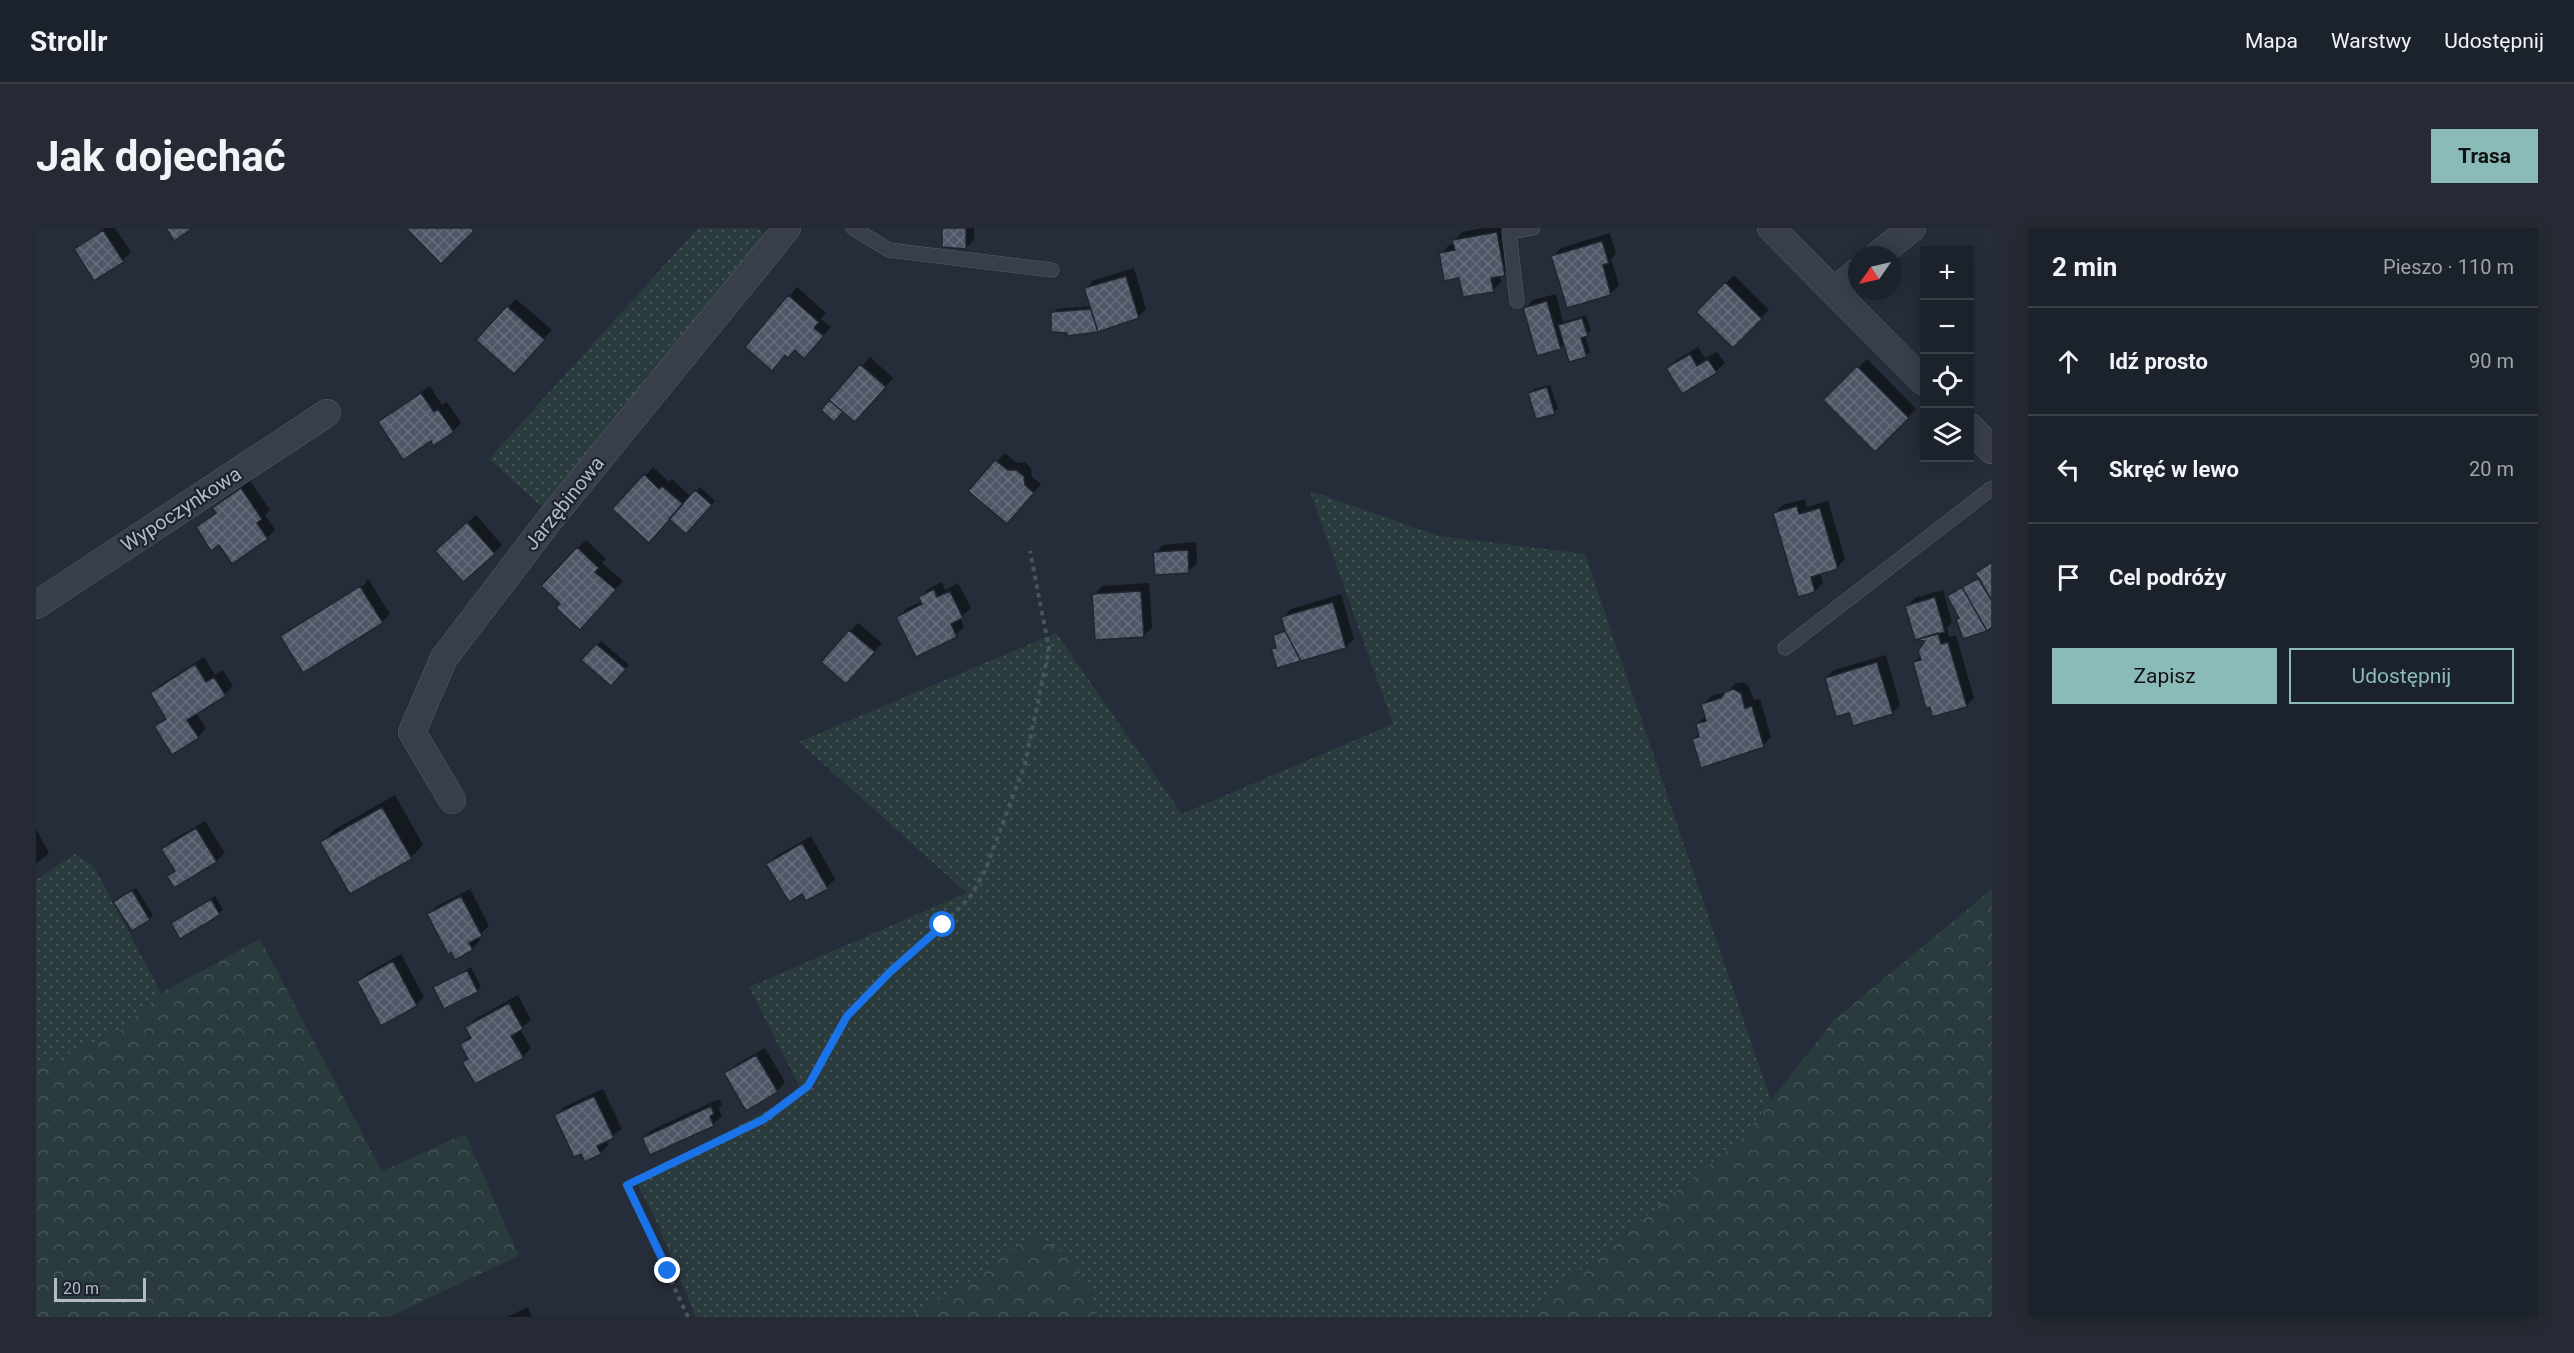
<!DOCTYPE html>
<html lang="pl">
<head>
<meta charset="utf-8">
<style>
  body { margin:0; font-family:Roboto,sans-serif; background:#252a34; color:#f1f3f6 }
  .controls { position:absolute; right:18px; top:18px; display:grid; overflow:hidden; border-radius:0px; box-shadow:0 3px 15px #0003 }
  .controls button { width:54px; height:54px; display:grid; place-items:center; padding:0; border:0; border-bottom:2px solid #3a3f48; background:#1c222c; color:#f1f3f6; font:30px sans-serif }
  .compass { position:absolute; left:1812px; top:18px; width:54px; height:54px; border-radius:50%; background:#1c222c; box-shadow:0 3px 15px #0003; rotate:236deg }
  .scale { position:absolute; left:18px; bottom:15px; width:92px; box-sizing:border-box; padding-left:6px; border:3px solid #b5bac6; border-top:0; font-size:16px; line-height:21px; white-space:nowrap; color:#b5bac6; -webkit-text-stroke:4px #1e242f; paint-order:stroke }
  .stop { position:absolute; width:18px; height:18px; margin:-14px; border:4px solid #1a73e8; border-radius:50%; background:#fff }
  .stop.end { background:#1a73e8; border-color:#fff; box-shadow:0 2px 6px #0008 }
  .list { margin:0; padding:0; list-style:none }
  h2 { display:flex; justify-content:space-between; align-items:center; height:78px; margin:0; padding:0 24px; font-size:26px }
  h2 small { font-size:20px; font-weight:400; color:#a0a4a9 }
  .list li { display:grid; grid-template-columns:39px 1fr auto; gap:18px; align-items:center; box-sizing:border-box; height:108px; padding:0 24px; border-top:2px solid #3a3f48 }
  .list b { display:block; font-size:22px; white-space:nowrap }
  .list em { font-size:20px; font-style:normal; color:#a0a4a9 }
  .actions { display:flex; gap:12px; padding:18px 24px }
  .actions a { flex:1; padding:14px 0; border:2px solid #8bbbb9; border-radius:0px; text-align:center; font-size:21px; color:#8bbbb9 }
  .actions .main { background:#8bbbb9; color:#111 }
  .icon { flex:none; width:33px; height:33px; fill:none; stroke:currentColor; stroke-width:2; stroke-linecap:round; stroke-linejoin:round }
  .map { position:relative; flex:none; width:1956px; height:1089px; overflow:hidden; border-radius:0px }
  header { display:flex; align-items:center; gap:36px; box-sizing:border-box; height:84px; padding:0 30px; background:#1c222c; border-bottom:2px solid #3a3f48 }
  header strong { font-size:28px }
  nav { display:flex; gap:33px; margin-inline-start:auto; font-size:21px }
  .intro { display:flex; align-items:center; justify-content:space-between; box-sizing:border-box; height:144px; padding:0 36px }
  h1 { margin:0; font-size:42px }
  .button { padding:15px 27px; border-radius:0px; background:#8bbbb9; color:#111; font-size:21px; font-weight:700 }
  main { display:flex; gap:36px; padding:0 36px }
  aside { flex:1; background:#1c222c; border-radius:0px; box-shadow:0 3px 15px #0003 }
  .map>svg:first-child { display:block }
</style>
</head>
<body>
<header>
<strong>Strollr</strong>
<nav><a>Mapa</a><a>Warstwy</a><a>Udostępnij</a></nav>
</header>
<div class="intro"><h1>Jak dojechać</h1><a class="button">Trasa</a></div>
<main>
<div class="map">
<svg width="1956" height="1089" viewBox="0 0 1956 1089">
  <defs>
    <pattern id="grass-dots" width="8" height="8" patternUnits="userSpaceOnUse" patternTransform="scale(1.5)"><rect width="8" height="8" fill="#2a3b3d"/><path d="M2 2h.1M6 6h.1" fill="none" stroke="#475558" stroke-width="1.8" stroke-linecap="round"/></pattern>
    <pattern id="forest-crowns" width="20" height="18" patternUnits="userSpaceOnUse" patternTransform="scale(1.5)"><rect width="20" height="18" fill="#2a3b3d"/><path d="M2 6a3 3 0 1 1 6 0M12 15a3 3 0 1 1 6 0" fill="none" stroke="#475558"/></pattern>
    <pattern id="building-cross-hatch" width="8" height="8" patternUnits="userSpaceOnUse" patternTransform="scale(1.5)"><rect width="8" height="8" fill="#4e5765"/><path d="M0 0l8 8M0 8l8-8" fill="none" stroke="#656d7a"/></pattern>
  </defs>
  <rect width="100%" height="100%" fill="#262d3a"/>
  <!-- grass -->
  <path fill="url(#grass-dots)" d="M662,0H722L727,6L729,3L735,9L508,281L453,231Z
    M1274,263L1403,308L1549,326L1735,873L1706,910L1487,1089H1061L1055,1065L999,1005L938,1051L902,1074L870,1089H660L617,985L600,954L766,863L713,759L931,665L763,514L1020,405L1146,586L1357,496Z
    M39,626L58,639L125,765L84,802L0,841V652Z"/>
  <!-- forest -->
  <path fill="url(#forest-crowns)" d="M1956,661V1089H1487L1706,910L1798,792Z
    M224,711L346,943L429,906L483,1028L352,1089H0V841L84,802L125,765Z
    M999,1005L1038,1034L1055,1065L1061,1089H872L938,1051Z"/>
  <!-- shadow -->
  <path fill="#0007" d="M68,0H79L95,24L87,32L40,21Z
    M908,0H938V12L930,20Z
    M1448,0H1469L1477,38L1468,46L1464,47L1465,54L1457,62L1425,49L1405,26L1413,17L1419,16L1418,12L1426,4Z
    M1574,5L1580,26L1575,31L1583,57L1574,66L1517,28L1525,20Z
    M1098,40L1110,81L1102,89L1017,85L1021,81L1055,78L1050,61L1058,52Z
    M1698,47L1733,82L1697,118L1662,84Z
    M761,59L790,85L785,91L795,99L776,121L711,119Z
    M1520,66L1527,94L1550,87L1555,103L1549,107L1554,124L1550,127L1529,115L1524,120L1489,81L1497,72Z
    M480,71L516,102L486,136L442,112Z
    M1662,119L1669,130L1681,124L1689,135L1680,143L1646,164L1632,141L1640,132Z
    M834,129L857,150L827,184L807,182L798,192L787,182Z
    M1831,131L1880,181L1839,222L1789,172Z
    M1514,157L1522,181L1518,184L1494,165L1498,161Z
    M394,158L406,177L411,174L425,195L417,203L395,211L344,194Z
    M969,225L981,235L989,234L995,240L996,249L1005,256L979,286L934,262Z
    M617,239L633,254L636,251L655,269L664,259L679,273L650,304L634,290L609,248Z
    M214,253L234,282L229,287L239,302L231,310L184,315L161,300L181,284L178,280L186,272Z
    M1769,271L1771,279L1792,273L1809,331L1801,340L1784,345L1787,355L1779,363L1739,285L1747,277Z
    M440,287L466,317L458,325L409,314Z
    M550,312L570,331L566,335L587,353L552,391L526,376L542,320Z
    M1160,314L1161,335L1153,343L1119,325L1127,317Z
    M332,351L354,386L346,394L245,409L253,401V404L331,355L329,353Z
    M906,354L909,362L922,355L935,380L924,390L928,399L920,407L862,390L870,381L886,373L884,369L892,361Z
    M1113,355L1116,399L1108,408L1058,367L1066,358Z
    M1907,362L1916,394L1911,400L1913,409L1920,407L1938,470L1930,478L1878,434L1885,428L1892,412L1871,378L1879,370Z
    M1305,366L1318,411L1310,419L1237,421L1241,417L1239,407L1250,401L1247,389L1255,381Z
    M822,395L846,415L818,446L814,403Z
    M565,413L593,437L575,456L547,432Z
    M1850,427L1864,477L1856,485L1815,483L1790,450L1798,442Z
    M168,429L179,447L187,442L197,458L189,466L160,485L170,500L162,509L120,499L130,489L116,465L124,457Z
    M1706,454L1712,457L1718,472L1724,471L1735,509L1727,517L1658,511L1664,505L1661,496L1670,488L1667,477L1675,468L1691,464L1699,456Z
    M359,567L387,617L375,629L286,614L298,602Z
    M169,593L189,625L180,633L133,648L140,641L127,621L135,613Z
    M0,601L13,625L0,636Z
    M775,608L799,651L791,659L767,664L732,636L740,628Z
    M100,660L117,687L113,691L79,674Z
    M434,661L453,698L442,708L444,712L436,721L392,686L401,678Z
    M179,668L187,682L145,709L141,692Z
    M365,726L388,769L380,777L323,753L331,745Z
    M435,739L445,759L441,762L399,760Z
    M482,767L495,792L484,801L495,820L487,829L428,834L433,830L425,816L435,807L431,799L439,791Z
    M729,820L749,854L741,863L690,846L699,837Z
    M567,861L586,901L570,912L572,917L564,925L519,888L528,879Z
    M683,871L686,877L682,880L686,888L677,896L614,925L607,910L616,902Z
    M492,1079L496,1089H471Z"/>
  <!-- building -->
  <path fill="url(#building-cross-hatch)" stroke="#202631" stroke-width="1.5" d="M130,0H157L138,13Z
    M370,0H435L438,3L405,36Z
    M906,0H930V21L906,19Z
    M67,2L88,34L58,53L38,21Z
    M1461,4L1469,48L1455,50L1458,64L1427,69L1423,50L1408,53L1403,25L1419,22L1416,12Z
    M1566,13L1573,35L1567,37L1575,67L1531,80L1515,28Z
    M1090,48L1103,90L1062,104L1048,60Z
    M1689,54L1726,91L1697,120L1660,84Z
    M752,67L783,94L778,100L788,108L768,131L759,122L752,130L749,127L736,143L709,119Z
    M1511,73L1525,121L1501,128L1487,80Z
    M471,78L509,112L478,146L440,112Z
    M1055,81L1062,104L1031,108V105L1015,104V84Z
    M1546,90L1552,108L1545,110L1551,129L1533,134L1522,97Z
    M1654,126L1661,138L1672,131L1681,145L1646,166L1630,140Z
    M824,136L850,159L819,194L793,172Z
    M1821,138L1873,190L1839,224L1787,172Z
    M1511,159L1519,186L1500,191L1492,165Z
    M385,165L398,184L402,181L418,204L397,218L395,213L367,232L342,194Z
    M793,172L807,184L798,194L785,182Z
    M959,232L972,242H980L988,248L989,257L998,265L971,296L932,263Z
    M608,246L623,261L626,258L647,276L613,315L576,281Z
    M205,260L226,291L221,295L232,311L196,336L183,317L175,323L160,299L180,285L176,280Z
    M659,262L676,277L650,306L633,291Z
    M1761,278L1763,286L1784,280L1802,341L1775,349L1779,364L1762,369L1737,285Z
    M431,294L459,326L427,354L399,323Z
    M541,319L563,340L559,344L580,362L544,402L520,380L524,376L505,358Z
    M1152,322L1153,345L1119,347L1117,324Z
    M1956,334V373L1939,345Z
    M1943,350L1956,373V399L1951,403L1926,359Z
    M324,358L347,395L267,445L244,408Z
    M1926,359L1951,403L1927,411L1920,391L1923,390L1911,368Z
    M898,361L901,369L914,363L927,390L915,396L921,409L880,429L860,389L886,376L882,369Z
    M1105,363L1108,409L1059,412L1056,366Z
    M1899,369L1909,404L1879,412L1869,378Z
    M1297,374L1310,420L1265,433L1249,403L1245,389Z
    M813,402L839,424L810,456L785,434Z
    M1249,403L1265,433L1241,440L1235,421L1240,420L1237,407Z
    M1902,405L1905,416L1912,414L1931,479L1896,489L1894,479L1890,481L1877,434L1885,432L1882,423L1889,413L1879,412Z
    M560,416L590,441L575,458L545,432Z
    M1841,434L1857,486L1817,498L1813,485L1800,489L1789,450Z
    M159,436L170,454L178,449L190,468L151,492L163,510L136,527L118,498L130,491L114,465Z
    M1697,461L1705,465L1709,480L1716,478L1728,519L1665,540L1656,511L1663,509L1660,496L1670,493L1665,476L1685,470L1689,464Z
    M346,579L376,631L314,666L284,614Z
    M160,600L181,634L138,660L131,648L139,643L125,621Z
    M766,615L792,661L770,673L766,666L753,674L730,636Z
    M96,662L114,692L96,703L77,674Z
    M425,668L446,708L433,715L437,722L419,732L415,724L412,726L391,686Z
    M175,671L184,687L144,711L135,695Z
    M357,733L381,778L345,798L321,753Z
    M431,742L442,764L408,781L397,759Z
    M473,775L487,801L475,808L488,830L439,856L426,834L432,831L424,816L435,810L429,799Z
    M720,827L742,864L710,883L688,845Z
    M558,868L578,910L561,918L565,926L549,934L545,926L538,929L518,887Z
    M675,878L678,886L674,888L678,898L614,927L606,910Z"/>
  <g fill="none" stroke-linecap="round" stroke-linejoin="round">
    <!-- lane casing -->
    <g stroke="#575d68" stroke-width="15">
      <path id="lane" d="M817,0L853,22L1016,42
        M1481,73L1473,4L1497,0
        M1749,420L1956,260"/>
    </g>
    <!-- street casing -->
    <g stroke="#575d68" stroke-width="28">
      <path id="street" d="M1735,0L1888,154
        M1842,27L1876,0
        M1798,63L1821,44
        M1934,199L1956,222
        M0,377L291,185
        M416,572L376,504L408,430L511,295L751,0"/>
    </g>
    <!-- path -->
    <path stroke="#47565a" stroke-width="4" stroke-dasharray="4.5 4.5" stroke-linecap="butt" d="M652,1089L591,957L728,891L772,858L811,788L855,743L893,711L934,669L949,643L989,536L1013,421L994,323"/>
    <!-- lane -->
    <use href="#lane" stroke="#393f4a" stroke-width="14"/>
    <!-- street -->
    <use href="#street" stroke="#393f4a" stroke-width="27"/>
  </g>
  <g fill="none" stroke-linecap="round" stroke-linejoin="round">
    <!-- route -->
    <path stroke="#1a73e8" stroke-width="8" d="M632,1043L591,957L728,891L772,858L811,788L855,743L907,697"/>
  </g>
  <g text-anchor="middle" stroke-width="4.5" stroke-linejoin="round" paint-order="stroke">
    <!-- street labels -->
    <g font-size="20" fill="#b5bac6" stroke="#1e242f">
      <text transform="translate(528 275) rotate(-51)" y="7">Jarzębinowa</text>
      <text transform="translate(145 281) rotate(-33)" y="7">Wypoczynkowa</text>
    </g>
  </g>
</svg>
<div class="controls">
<button>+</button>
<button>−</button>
<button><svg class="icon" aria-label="locate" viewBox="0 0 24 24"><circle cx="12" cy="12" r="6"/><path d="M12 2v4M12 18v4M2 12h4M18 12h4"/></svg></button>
<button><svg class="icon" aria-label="layers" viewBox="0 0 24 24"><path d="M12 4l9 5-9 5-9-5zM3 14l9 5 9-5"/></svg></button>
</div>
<svg class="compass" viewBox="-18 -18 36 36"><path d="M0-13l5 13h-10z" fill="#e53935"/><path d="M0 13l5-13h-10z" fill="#a0a4a9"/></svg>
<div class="scale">20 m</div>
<div class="stop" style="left:907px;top:697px"></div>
<div class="stop end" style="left:632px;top:1043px"></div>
</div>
<aside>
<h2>2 min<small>Pieszo · 110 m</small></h2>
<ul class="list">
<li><svg class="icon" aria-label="ahead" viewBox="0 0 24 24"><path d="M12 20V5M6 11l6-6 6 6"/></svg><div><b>Idź prosto</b></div><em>90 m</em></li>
<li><svg class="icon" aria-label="left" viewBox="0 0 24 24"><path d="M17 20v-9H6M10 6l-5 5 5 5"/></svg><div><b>Skręć w lewo</b></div><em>20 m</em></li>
<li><svg class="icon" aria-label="arrive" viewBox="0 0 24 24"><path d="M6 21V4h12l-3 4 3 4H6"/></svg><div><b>Cel podróży</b></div></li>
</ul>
<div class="actions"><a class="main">Zapisz</a><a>Udostępnij</a></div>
</aside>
</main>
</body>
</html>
